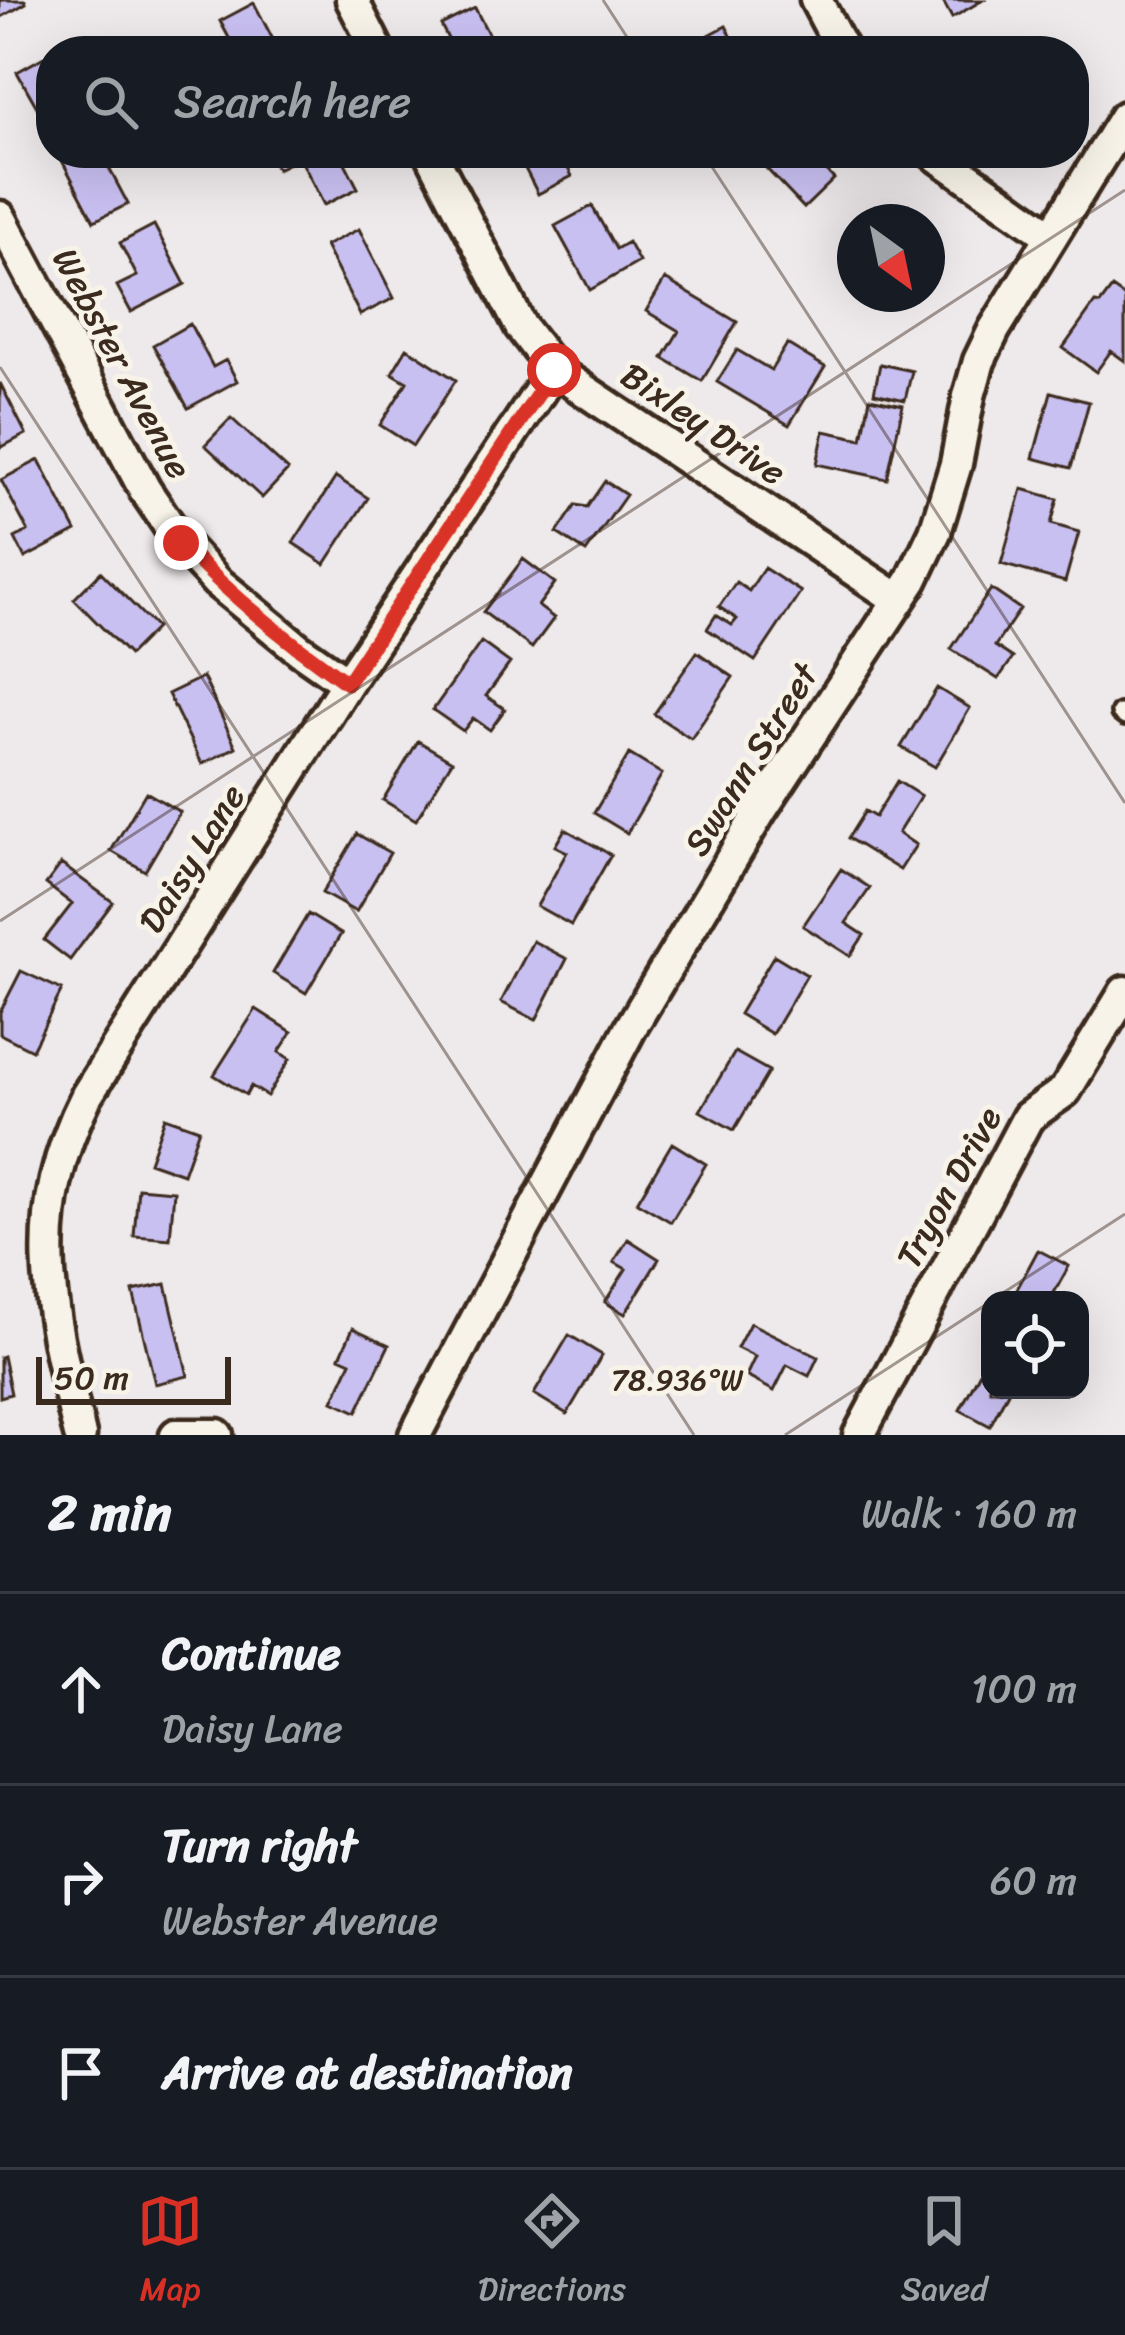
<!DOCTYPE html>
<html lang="en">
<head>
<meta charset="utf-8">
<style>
  body { margin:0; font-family:Sriracha,sans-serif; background:#242831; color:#f1f3f6 }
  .controls { position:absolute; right:36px; bottom:36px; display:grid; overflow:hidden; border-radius:24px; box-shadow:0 12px 48px #0002 }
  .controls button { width:108px; height:108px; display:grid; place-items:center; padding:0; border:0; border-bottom:3px solid #363941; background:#171b24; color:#f1f3f6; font:60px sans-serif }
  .compass { position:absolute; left:837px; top:204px; width:108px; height:108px; border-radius:50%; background:#171b24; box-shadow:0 12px 48px #0002; rotate:147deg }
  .scale { position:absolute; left:36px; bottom:30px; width:195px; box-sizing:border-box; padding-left:12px; border:6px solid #3b2a1e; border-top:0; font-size:33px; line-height:42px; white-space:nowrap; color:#3b2a1e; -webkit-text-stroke:9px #f7f3e8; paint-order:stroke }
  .stop { position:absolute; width:36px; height:36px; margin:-27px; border:9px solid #d93025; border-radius:50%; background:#fff }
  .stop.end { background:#d93025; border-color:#fff; box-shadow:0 3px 12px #0008 }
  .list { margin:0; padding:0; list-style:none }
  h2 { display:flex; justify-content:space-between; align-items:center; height:156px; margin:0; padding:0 48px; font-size:51px }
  h2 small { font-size:39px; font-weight:400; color:#9ea1a6 }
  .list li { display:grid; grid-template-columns:78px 1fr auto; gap:36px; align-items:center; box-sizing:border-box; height:192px; padding:0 48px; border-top:3px solid #363941 }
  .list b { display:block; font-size:45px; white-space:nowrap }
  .list p { margin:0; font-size:39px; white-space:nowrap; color:#9ea1a6 }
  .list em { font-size:39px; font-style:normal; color:#9ea1a6 }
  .icon { flex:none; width:66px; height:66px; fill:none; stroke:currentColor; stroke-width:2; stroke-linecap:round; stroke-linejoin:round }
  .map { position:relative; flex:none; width:1125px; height:1435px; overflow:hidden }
  .search { position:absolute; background:#171b24; box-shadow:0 12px 48px #0002; left:36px; right:36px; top:36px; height:132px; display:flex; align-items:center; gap:30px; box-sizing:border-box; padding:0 42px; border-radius:48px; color:#9ea1a6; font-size:45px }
  .sheet { height:732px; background:#171b24 }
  nav { display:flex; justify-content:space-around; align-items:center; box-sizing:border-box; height:168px; border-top:3px solid #363941; background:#171b24; font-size:33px; color:#9ea1a6 }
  nav a { display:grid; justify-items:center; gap:6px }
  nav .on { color:#d93025 }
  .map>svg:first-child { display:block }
</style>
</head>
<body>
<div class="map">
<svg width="1125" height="1435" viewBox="0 0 1125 1435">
  <rect width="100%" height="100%" fill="#eee9ea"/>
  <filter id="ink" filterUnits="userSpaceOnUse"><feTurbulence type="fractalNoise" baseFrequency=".00833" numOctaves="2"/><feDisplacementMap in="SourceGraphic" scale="24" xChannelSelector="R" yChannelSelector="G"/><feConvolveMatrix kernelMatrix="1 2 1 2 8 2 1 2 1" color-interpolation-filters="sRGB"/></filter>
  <g filter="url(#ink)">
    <!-- building -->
    <path fill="#c9c0f2" stroke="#3b2a1e" stroke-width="3" d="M0,0H25L26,3L0,18Z
      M942,0H983L952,18Z
      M254,3L279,51H236L220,21Z
      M475,8L497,51H454L441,25Z
      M726,26L739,51H696L692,44Z
      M51,53V111L42,116L17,72Z
      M58,153H101L128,204L94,221Z
      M269,153H340L358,188L324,205L300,158L277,169Z
      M517,153H560L572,176L538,194Z
      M778,153H809L834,179L804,208L764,166Z
      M592,206L616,249L628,242L639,262L590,290L555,226Z
      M154,225L185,284L131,312L117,286L137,276L120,243Z
      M359,229L394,298L360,315L325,246Z
      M665,279L737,322L702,381L663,358L679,331L646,311Z
      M1112,288L1125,297V361L1111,351L1096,372L1063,348L1095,303L1100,304Z
      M190,324L213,367L226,360L237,381L188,408L153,345Z
      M787,344L825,367L789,425L717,382L737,350L771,370Z
      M407,348L456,380L413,446L380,425L407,382L392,373Z
      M880,364L912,371L905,400L874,393Z
      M0,383L26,434L0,448Z
      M1051,392L1089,402L1071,468L1033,458Z
      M870,398L903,405L887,479L817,464L824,431L862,439Z
      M231,418L288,470L262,498L205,445Z
      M39,460L76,531L25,558L15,538L28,531L1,480Z
      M336,477L368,498L325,564L293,543Z
      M605,481L626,495L586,552L557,533L576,505L587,507Z
      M1022,489L1058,499L1051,524L1079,532L1065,582L1001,564Z
      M523,559L555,583L538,606L554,618L532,648L483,612Z
      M764,568L801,592L755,661L707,629L716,615L732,625L737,619L719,607L736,582L749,591Z
      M101,572L156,628L129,655L74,599Z
      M991,589L1020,609L995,646L1013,658L998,679L951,649Z
      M481,642L510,663L486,696L505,709L490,730L473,718L463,731L433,710Z
      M697,652L733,677L691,739L654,714Z
      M203,677L236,747L202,764L168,694Z
      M937,688L970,708L935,767L901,747Z
      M418,741L452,761L416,820L383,800Z
      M629,754L662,774L627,833L594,813Z
      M897,781L921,796L898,833L916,845L900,870L848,838L865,811L875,817Z
      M146,792L180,812L145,871L111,851Z
      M565,829L611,855L571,925L537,906L567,852L555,846Z
      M357,834L390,853L356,912L322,893Z
      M61,864L113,902L70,960L44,940L72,904L46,884Z
      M841,869L870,888L846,923L864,935L850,956L803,926Z
      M308,914L341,934L306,993L273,973Z
      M533,941L567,959L536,1020L501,1002Z
      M774,955L807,975L772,1034L739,1014Z
      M21,971L62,990L32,1050L0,1034V1012Z
      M256,1009L292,1032L279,1052L290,1059L267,1096L251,1086L246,1095L214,1075Z
      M735,1052L769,1071L734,1130L700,1111Z
      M165,1117L199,1129L183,1174L149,1162Z
      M672,1143L706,1164L671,1222L637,1202Z
      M138,1188L174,1191L170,1239L134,1236Z
      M628,1239L659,1259L625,1314L605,1302L626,1269L614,1262Z
      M1038,1250L1069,1266L1050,1300H1011Z
      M166,1284L188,1376L155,1384L133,1291Z
      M750,1323L818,1357L809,1376L787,1365L774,1391L746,1376L755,1357L737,1348Z
      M353,1328L389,1345L357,1412L333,1401L351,1362L340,1357Z
      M569,1335L602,1355L567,1414L534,1394Z
      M990,1353V1390H1009L990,1426L960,1410Z
      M3,1356L11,1394L0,1397V1357Z"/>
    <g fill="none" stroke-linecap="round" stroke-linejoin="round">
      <!-- lane casing -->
      <g stroke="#3b2a1e" stroke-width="24">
        <path id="lane" d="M1120,713L1125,717"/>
      </g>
      <!-- street casing -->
      <g stroke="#3b2a1e" stroke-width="39">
        <path id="street" d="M352,0L378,51
          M816,0L843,51
          M431,153L521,327L554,370L899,600
          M933,153L1051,236
          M0,217L145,490L181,543L217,582L300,650L347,683
          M80,1435C49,1308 25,1218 87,1095L347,683L554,370
          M176,1435H217
          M415,1435L630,1029L761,810L912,580L935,532L956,464L969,396L979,361L994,330L1125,117
          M859,1435L1028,1117L1065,1091L1125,992"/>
      </g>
      <!-- lane -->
      <use href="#lane" stroke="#f7f3e8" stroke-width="15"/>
      <!-- street -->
      <use href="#street" stroke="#f7f3e8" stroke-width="30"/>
    </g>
  </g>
  <g fill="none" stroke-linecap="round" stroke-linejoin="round" filter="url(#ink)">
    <!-- route -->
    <path stroke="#d93025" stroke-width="15" d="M181,543C231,597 287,641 347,683L554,370"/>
  </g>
  <!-- ticks -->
  <path fill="none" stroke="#3b2a1e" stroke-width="3" stroke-opacity="0.45" d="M603,0L636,51M703,153L1125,803M0,367L694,1435M0,921L1125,190M992,1300L1125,1214M785,1435L990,1302"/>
  <g text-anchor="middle" stroke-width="10" stroke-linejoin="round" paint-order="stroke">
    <!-- street labels -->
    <g font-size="36" fill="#3b2a1e" stroke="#f7f3e8">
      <text transform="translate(123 363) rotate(62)" y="13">Webster Avenue</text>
      <text transform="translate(704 423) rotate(34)" y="13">Bixley Drive</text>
      <text transform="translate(750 759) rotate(-58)" y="13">Swann Street</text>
      <text transform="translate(191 858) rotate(-58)" y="13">Daisy Lane</text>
      <text transform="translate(948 1187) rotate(-61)" y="13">Tryon Drive</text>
    </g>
  </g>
  <g font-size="30" text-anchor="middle" fill="#3b2a1e" stroke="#f7f3e8" stroke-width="10" stroke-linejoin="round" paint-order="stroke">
    <text x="677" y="1390">78.936°W</text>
  </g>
</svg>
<div class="controls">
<button><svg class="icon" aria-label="locate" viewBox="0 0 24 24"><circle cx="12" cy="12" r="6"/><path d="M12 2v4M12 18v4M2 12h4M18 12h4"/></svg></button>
</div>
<svg class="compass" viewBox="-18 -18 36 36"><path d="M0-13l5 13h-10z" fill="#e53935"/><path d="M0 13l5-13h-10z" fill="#9ea1a6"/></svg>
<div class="scale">50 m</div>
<div class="stop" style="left:554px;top:370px"></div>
<div class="stop end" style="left:181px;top:543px"></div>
<div class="search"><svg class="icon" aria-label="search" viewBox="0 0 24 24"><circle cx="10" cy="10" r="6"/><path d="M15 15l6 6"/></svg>Search here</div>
</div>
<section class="sheet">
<h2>2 min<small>Walk · 160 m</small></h2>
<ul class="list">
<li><svg class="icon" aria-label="ahead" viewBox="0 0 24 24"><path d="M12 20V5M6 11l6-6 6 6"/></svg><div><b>Continue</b><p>Daisy Lane</p></div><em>100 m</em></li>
<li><svg class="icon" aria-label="right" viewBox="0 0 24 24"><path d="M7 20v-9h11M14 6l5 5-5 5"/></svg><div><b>Turn right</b><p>Webster Avenue</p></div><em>60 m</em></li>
<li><svg class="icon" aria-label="arrive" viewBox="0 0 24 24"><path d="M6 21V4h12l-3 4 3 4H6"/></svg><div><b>Arrive at destination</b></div></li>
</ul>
</section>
<nav>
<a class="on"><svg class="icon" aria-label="map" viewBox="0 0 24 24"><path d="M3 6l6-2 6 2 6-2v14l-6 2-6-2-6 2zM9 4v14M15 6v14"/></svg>Map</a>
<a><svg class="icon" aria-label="directions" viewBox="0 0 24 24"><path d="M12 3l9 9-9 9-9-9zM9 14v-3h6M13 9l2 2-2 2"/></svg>Directions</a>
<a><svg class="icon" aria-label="saved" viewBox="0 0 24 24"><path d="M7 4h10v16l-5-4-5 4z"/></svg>Saved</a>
</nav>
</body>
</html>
